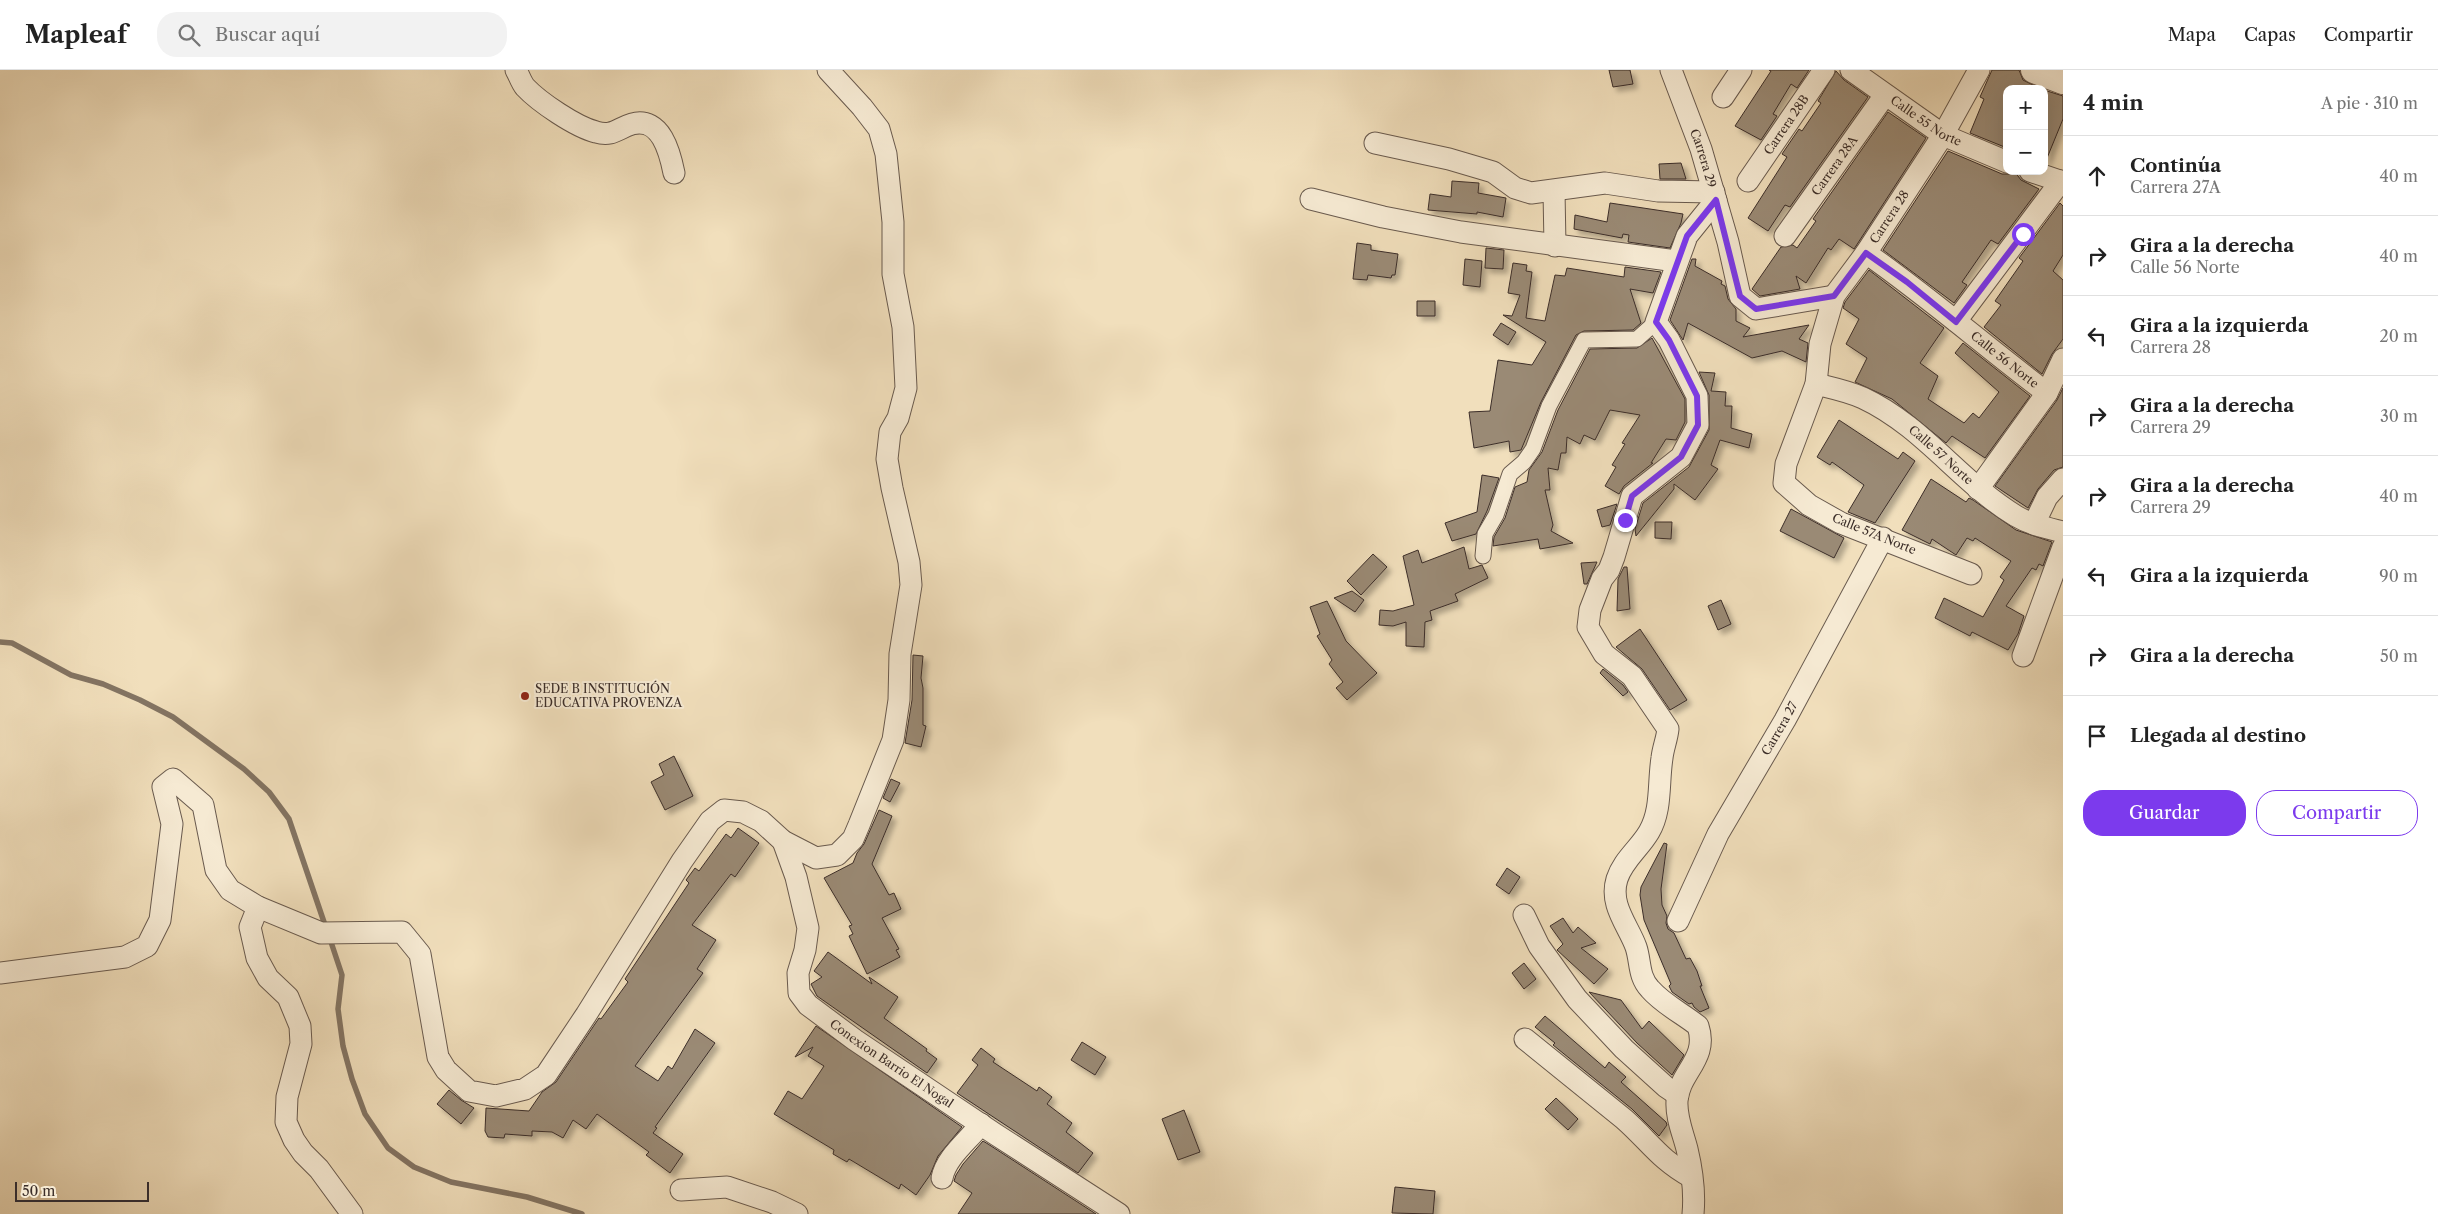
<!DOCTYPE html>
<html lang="es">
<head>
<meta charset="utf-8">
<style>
  body { margin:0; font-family:"Libre Caslon Text",serif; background:#f2f2f2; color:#222 }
  .controls { position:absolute; right:15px; top:15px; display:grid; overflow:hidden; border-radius:10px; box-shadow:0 5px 20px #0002 }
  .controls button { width:45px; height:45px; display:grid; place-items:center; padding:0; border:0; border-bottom:1px solid #e0e0e0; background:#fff; color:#222; font:25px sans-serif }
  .scale { position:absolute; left:15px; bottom:12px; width:134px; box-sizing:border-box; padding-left:5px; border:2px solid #3c2e29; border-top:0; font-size:14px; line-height:18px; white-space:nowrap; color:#3c2e29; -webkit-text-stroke:4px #f6ead3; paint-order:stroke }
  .stop { position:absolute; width:15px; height:15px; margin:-11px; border:4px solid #7c3aed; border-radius:50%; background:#fff }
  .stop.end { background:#7c3aed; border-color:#fff; box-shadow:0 1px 5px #0008 }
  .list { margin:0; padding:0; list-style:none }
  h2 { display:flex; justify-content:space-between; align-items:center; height:65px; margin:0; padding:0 20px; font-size:21px }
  h2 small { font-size:16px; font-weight:400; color:#767676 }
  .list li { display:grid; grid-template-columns:32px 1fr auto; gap:15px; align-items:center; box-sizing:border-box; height:80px; padding:0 20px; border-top:1px solid #e0e0e0 }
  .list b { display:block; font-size:19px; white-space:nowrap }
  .list p { margin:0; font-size:16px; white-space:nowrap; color:#767676 }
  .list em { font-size:16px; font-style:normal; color:#767676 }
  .actions { display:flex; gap:10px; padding:15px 20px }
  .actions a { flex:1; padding:11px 0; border:1px solid #7c3aed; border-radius:20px; text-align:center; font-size:18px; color:#7c3aed }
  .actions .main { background:#7c3aed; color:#fff }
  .icon { flex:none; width:28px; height:28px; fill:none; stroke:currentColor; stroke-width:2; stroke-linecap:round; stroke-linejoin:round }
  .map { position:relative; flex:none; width:2063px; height:1144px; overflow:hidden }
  header { display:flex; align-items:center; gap:30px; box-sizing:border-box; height:70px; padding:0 25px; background:#fff; border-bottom:1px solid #e0e0e0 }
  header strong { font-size:24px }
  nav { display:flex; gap:28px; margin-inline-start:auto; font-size:18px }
  .search { width:350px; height:45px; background:#f2f2f2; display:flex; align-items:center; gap:12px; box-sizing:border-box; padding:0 18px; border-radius:20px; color:#767676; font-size:19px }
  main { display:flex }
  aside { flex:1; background:#fff }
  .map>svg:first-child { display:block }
</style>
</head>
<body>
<header>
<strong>Mapleaf</strong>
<div class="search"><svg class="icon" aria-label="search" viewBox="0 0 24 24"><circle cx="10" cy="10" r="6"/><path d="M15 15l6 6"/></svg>Buscar aquí</div>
<nav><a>Mapa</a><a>Capas</a><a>Compartir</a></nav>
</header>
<main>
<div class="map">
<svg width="2063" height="1144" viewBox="0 0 2063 1144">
  <defs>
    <filter id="shadow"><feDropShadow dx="4.5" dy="4.5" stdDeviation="2.5" flood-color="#0004"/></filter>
  </defs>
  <rect width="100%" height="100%" fill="#f1dfbc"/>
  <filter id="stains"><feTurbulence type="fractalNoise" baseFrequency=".004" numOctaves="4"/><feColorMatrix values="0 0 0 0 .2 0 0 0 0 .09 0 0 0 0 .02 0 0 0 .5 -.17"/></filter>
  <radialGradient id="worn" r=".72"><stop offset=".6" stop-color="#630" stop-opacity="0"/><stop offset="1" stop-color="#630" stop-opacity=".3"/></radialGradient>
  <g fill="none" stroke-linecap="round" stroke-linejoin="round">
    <!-- stream -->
    <path stroke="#837463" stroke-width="5.5" d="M0,572L12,573L71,605L103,614L140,630L173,647L244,699L269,722L289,749L326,858
      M329,866L342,905L338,939L343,976L352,1009L365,1044L388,1078L414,1097L451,1112L527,1127L582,1144"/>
  </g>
  <!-- building -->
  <path fill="#9a8a75" stroke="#3c2e29" filter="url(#shadow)" d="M1609,0H1630L1633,14L1613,17Z
    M1769,0H1809L1797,18L1791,14L1773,44L1777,46L1761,70L1735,56L1771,1Z
    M1992,0H2019L2023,10L2041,19H2007V78L1970,63L1984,29L1980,27Z
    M1836,1L1844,10L1868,27L1790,137L1785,135L1768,161L1748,148L1787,87L1782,84L1799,59L1802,61L1821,33L1818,31Z
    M2044,20L2063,26V49L2045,93Z
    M1888,42L1926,68L1856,176L1854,179L1839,169L1831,180L1828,178L1806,213L1796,206L1800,219L1760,226L1752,219L1781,177L1793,175L1797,178L1816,151L1813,149Z
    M1948,81L2002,104H2009L2015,102L2021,110L2039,119L1998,174L1991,170L1962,212L1967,215L1954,233L1883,180Z
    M1681,93L1686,109H1660L1659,94Z
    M1452,111L1479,113L1478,123L1506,128L1503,147L1477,142V144L1428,140L1430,124L1451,127Z
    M1610,133L1683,144L1681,153L1670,178L1628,172L1629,165L1623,164L1622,168L1574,159L1575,145L1607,152Z
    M2060,133L2063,136V185L2053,201L2063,210V269L2052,284L2042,304L1984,257L2001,235L1995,231L2023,191L2019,188Z
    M1357,173L1371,175V180L1398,184L1395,205H1392L1391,208L1368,205L1367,210L1353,209Z
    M1486,178L1504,180L1503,199L1485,198Z
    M1465,189L1482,191L1480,217L1463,215Z
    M1692,189H1696L1695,196L1722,211L1721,214L1725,216L1728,229L1736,239V251L1750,258L1743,267L1809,255L1799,269L1808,273L1806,292L1782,281L1752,288L1688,253L1683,270L1670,250Z
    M1513,193L1527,195L1526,201L1532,202L1526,248L1545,251L1555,205L1565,206L1567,198L1624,207L1625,197L1661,202L1653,223L1630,219L1641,253L1633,260L1584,261L1576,265L1541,332L1521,380L1510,382L1509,371L1474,378L1469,342L1490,341L1498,290L1532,295L1546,272L1503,245L1512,246L1520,225L1508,223Z
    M1869,200L1944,258L1920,293L1938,306L1928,329L1964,353L1973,343L1979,348L1999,322L1955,283L1963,273L2030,326L1985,388L1952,366L1946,373L1892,329L1855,312L1867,288L1846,274L1859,249L1843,238L1845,232Z
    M1417,231H1435V246H1417Z
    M1501,253L1516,262L1508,275L1493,265Z
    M1652,268L1685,329V352L1676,370L1666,369L1651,393H1653L1624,416L1619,424L1605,416L1616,397L1612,395L1625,374L1622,373L1640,345L1610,340L1595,370L1584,365L1580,374L1567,367L1566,383H1561L1558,400L1548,398L1550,420H1545L1553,455L1551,461L1573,473L1540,479L1538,469L1493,476L1494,467L1505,448L1515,417L1527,412L1529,400L1542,382L1558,340L1590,279L1637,278Z
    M1699,302L1715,303L1711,321L1726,322L1725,336H1732L1731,358L1752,364L1749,378L1720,370L1711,395L1718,399L1695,430L1674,414V419L1636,466L1635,459L1643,433L1689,397L1709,360V325Z
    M2063,318V397L2054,400L2038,419L2028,438L1995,416L2057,330Z
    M1839,350L1898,389L1903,382L1915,391L1875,453L1848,442L1864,415L1832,392L1830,395L1817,387Z
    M1482,405L1499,408L1487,441L1476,464L1452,471L1445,453L1477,442Z
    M1931,409L1966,432L1969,428L1973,430L2016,460L2052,472L2043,496L2039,494L2036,500L2032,498L2006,536L2024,546L2018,564L2008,580L1972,562L1970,566L1935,548L1944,528L1983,547L2004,510L2000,507L2011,491L1975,468L1973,471L1967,468L1956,485L1932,469L1930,474L1902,460Z
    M1617,434L1610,455L1602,457L1597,440Z
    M1791,439L1844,468L1834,488L1780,461Z
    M1655,452H1672L1671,469L1655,468Z
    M1464,477L1469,499L1482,495L1488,508L1455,524L1458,531L1430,541L1432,550L1425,552L1424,577L1406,576V552L1393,556L1379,555L1380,540L1393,541L1414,535L1403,486L1418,480L1422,493Z
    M1373,484L1387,497L1361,525L1347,511Z
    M1597,492L1587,514H1584L1581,493Z
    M1624,497H1627L1630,539L1617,541L1618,509Z
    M1352,521L1364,530L1355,542L1334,528Z
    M1721,530L1731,554L1718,560L1708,536Z
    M1327,531L1346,571L1377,603L1347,630L1336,618L1343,612L1329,594L1332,590L1317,566L1320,564L1310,537Z
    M1640,559L1687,630L1670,640L1642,599L1616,577Z
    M913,585L923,586L921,608L923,618V655L926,656L921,677L905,673L912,630Z
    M1603,599L1623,615L1628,622L1623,626L1600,603Z
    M674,686L693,726L665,740L651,712L664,705L659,694Z
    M891,709L900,713L890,732L883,728Z
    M879,740L892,746L872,794L889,825L894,823L901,839L882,848L899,879L896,880L900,887L867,904L849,866L853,864L849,856L852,855L824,808L853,793L857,783L864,774Z
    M738,758L759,773L735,807L731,804L692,855L716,870L697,899L703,903L635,996L658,1011L668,996L672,999L695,959L715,973L655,1057L657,1058L653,1063L683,1084L670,1103L646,1085L649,1082L597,1044L586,1059L573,1050L563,1068L552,1062L532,1061V1066L505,1064L504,1068L488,1067L485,1061L486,1038L529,1041L542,1022L556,1012L599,948L601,949L628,912L625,909L689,813L686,810L695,798L699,801L726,764L731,768Z
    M1664,773L1667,774L1661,819L1662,835L1667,846L1666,853L1668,859L1674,863L1686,889L1690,888L1697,901L1702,916H1700L1709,938L1700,942L1694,937L1692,933L1689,934L1672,922L1669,916L1671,914L1644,850L1640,825L1641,817Z
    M1507,798L1520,807L1509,824L1496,815Z
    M1563,848L1573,863L1578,857L1596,873L1581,878L1608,899L1594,914L1557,880L1563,874L1550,856Z
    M828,882L872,914L869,907L898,927L884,948L927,979L926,981L937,989L927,1003L817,926L811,914L822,907L814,901Z
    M1524,893L1536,909L1524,919L1512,903Z
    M1589,922L1621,930L1642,959L1649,951L1684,985L1672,1005L1637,973Z
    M1545,946L1605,998L1609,992L1626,1007L1621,1012L1666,1052L1667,1055L1659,1066L1632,1039L1553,975L1555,973L1535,957Z
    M816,956L962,1057L938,1086L930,1105L916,1125L901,1114L899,1119L849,1089L847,1092L833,1084L834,1080L774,1044L788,1021L802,1029L824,996L808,986L813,977L795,987Z
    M1082,972L1106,987L1095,1005L1071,990Z
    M981,978L995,989L993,992L1037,1021L1039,1017L1052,1027L1047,1034L1072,1053L1066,1062L1093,1083L1078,1103L957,1023L978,995L972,990Z
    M449,1020L461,1030L474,1038L461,1054L437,1034Z
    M1556,1028L1578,1049L1568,1060L1545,1039Z
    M1184,1040L1200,1082L1178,1090L1162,1049Z
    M983,1071L988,1074L1096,1144H958L972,1123L954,1111L956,1105L963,1094Z
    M1395,1117L1435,1121L1433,1144L1392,1143Z"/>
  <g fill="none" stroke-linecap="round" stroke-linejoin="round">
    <!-- pedestrian casing -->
    <g stroke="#695a4e" stroke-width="17">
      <path id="pedestrian" d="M1483,486L1485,464L1496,445L1510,404L1524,392L1533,379L1549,336L1584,270L1637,269L1656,252"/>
    </g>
    <!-- minor casing -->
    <g stroke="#695a4e" stroke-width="23">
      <g id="minor">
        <path d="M516,0C519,5 521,12 525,17C539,32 576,57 596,62C613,67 618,58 632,54C661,46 670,83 674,103"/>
        <path id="s1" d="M1671,0L1701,79L1728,172L1740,226L1756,239L1834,226"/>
        <path id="s2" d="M1851,0L1943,65L2007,92"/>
        <path d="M1723,27L1741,0"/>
        <path d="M1375,73L1449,89L1493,102L1515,118L1531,123L1605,113L1658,121L1714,122"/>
        <path d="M2030,101L2063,112"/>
        <path id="s3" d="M1748,111L1824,0"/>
        <path d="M1554,121L1555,176"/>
        <path d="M1311,129L1383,147L1461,162L1676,191"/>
        <path id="s4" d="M1785,166L1885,25"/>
        <path id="s5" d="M1866,183C1929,227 1986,277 2047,323"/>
        <path d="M1956,251L2061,111"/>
        <path id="s6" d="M1816,314C1832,318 1848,321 1863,328C1923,356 1961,413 2016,446C2031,455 2047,458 2063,462"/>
        <path d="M1978,419L2047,323L2063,289"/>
        <path d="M2034,454L2047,427L2063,409"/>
        <path id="s7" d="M1971,504L1841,453L1809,435L1784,413L1786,394L1816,314L1820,274L1834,226L1866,183L1943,65L1979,0"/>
        <path d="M2023,586L2063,477"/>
        <path id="s8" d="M783,771L796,807L808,858L805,880L798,903L799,923L808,935L855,970L995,1064L1119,1144"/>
        <path d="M258,837L250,857L257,888L268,908L288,927L300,956L301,974L287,1027L286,1052L294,1070L303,1083L319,1099L352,1144"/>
        <path d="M1524,845L1539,876L1577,929L1624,979L1666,1017L1678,1025"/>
        <path id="s9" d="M1678,851L1718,764L1785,650L1883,468"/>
        <path d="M0,903L125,887L147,876L160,850L172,754L163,717L173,709L203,735L216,800L230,820L258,837L321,863L402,862L420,884L438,987L446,1000L469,1021L496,1026L525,1019L546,1005L586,945L682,791L710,751L724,740L743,742L761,751L783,771L816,788L837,785L853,769L859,755L893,670L899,630L900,584L911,515L909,492L892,418L887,389L890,362L898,348L906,318L903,257L893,204V152L886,84L879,59L862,37L828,0"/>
        <path d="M1525,969C1558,996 1591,1022 1624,1049C1649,1071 1660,1090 1691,1107"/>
        <path d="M942,1108C946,1087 968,1071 981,1054"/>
        <path d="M681,1120L727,1117L772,1132L797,1144"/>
        <path d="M1693,1144C1695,1123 1692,1100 1687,1079C1683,1063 1676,1048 1677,1031C1679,1002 1709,989 1698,956C1682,943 1664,935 1650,919C1638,906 1641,892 1636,877C1628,855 1609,835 1617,809C1623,790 1639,779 1649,762C1662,740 1658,713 1662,688C1663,678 1667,669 1668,659L1632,606L1604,584L1588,557L1590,540L1602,509L1609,500L1614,487L1632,426L1681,387L1698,355L1697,326L1669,270L1656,252L1687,166L1716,130"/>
      </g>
    </g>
    <!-- tertiary casing -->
    <g stroke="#695a4e" stroke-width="28">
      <path id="tertiary" d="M2034,0L2063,11"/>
    </g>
    <!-- pedestrian -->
    <use href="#pedestrian" stroke="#f6ead3" stroke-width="15"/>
    <!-- minor -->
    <use href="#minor" stroke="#f6ead3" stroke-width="21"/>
    <!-- tertiary -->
    <use href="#tertiary" stroke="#f6ead3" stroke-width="26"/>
  </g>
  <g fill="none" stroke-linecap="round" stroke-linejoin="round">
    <!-- route -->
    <path stroke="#7c3aed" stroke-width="6" d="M1625,450L1632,426L1681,387L1698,355L1697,326L1669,270L1656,252L1687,166L1716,130L1740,226L1756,239L1834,226L1866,183L1907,212L1956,252L2023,164"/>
  </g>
  <!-- markers -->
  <circle fill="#8f2418" stroke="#f6ead3" stroke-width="2" cx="525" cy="626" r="5"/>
  <g text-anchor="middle" stroke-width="4" stroke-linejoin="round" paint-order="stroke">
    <!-- street labels -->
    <g font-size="12" fill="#3c2e29" stroke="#f6ead3">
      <text dy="4" stroke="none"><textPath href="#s2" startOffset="91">Calle 55 Norte</textPath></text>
      <text dy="4" stroke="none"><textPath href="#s3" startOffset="68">Carrera 28B</textPath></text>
      <text dy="4" stroke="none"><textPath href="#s1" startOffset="94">Carrera 29</textPath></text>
      <text dy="4" stroke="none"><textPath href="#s4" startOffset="86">Carrera 28A</textPath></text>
      <text dy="4" stroke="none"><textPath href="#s7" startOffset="501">Carrera 28</textPath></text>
      <text dy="4" stroke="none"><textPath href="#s5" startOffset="175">Calle 56 Norte</textPath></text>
      <text dy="4" stroke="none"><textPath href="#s6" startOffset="146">Calle 57 Norte</textPath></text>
      <text transform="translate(1874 464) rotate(22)" y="4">Calle 57A Norte</text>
      <text dy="4" stroke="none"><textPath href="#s9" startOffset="218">Carrera 27</textPath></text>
      <text dy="4" stroke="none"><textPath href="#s8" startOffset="274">Conexion Barrio El Nogal</textPath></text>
    </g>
    <!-- poi labels -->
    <g font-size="12" fill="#3c2e29" stroke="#f6ead3" text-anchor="start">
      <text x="535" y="623">SEDE B INSTITUCIÓN<tspan x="535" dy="14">EDUCATIVA PROVENZA</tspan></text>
    </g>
  </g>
  <rect width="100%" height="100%" filter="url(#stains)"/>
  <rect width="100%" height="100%" fill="url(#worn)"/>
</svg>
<div class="controls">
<button>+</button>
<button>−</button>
</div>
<div class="scale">50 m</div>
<div class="stop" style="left:2023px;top:164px"></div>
<div class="stop end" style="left:1625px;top:450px"></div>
</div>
<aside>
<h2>4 min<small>A pie · 310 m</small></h2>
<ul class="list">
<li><svg class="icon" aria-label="ahead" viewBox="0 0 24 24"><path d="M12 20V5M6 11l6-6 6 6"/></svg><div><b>Continúa</b><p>Carrera 27A</p></div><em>40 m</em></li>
<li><svg class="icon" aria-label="right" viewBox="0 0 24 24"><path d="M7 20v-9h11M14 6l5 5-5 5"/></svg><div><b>Gira a la derecha</b><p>Calle 56 Norte</p></div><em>40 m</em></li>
<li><svg class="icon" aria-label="left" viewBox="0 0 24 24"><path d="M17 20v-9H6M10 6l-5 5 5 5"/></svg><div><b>Gira a la izquierda</b><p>Carrera 28</p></div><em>20 m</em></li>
<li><svg class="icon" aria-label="right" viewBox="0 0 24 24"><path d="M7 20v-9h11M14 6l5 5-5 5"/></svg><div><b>Gira a la derecha</b><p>Carrera 29</p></div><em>30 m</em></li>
<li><svg class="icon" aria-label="right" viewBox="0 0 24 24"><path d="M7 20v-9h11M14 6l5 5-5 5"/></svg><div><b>Gira a la derecha</b><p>Carrera 29</p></div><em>40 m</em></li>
<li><svg class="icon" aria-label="left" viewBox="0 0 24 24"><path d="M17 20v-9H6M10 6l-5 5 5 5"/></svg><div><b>Gira a la izquierda</b></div><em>90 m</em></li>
<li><svg class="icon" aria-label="right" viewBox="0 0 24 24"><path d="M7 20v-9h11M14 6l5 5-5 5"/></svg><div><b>Gira a la derecha</b></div><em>50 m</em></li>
<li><svg class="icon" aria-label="arrive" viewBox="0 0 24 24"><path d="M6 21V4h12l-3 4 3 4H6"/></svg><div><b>Llegada al destino</b></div></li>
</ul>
<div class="actions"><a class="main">Guardar</a><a>Compartir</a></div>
</aside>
</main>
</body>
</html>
